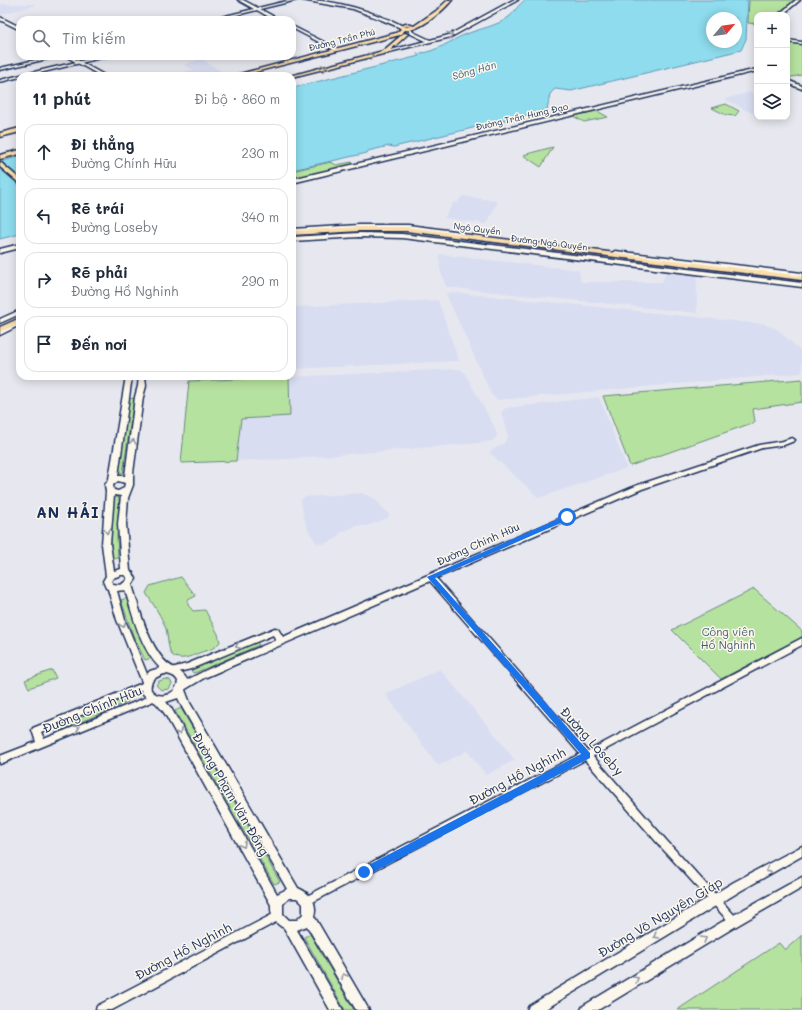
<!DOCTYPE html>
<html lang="vi">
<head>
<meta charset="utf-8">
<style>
  body { margin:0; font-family:Mali,sans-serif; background:#f6f6f7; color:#1f2937 }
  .controls { position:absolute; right:12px; top:12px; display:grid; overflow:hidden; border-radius:8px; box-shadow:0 2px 10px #0003 }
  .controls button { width:36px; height:36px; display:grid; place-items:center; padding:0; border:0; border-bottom:1px solid #e0e1e3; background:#fff; color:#1f2937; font:20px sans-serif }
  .compass { position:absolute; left:706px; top:12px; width:36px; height:36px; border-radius:50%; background:#fff; box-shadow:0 2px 10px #0003; rotate:61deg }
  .stop { position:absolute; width:12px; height:12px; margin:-9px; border:3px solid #1a73e8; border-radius:50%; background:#fff }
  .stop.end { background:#1a73e8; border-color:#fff; box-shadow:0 1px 4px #0008 }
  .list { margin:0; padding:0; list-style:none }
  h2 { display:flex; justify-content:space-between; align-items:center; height:52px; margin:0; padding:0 16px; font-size:17px }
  h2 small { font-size:13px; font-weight:400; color:#747a83 }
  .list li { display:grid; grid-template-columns:26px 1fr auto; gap:12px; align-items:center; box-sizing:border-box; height:56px; margin:0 8px 8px; padding:0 8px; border:1px solid #e0e1e3; border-radius:12px }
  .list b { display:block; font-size:15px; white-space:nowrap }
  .list p { margin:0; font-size:13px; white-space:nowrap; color:#747a83 }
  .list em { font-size:13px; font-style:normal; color:#747a83 }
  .icon { flex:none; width:22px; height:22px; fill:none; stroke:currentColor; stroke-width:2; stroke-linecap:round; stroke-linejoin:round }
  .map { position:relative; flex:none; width:802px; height:1010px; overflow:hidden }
  .search { position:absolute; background:#fff; box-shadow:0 2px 10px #0003; left:16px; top:16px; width:280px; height:44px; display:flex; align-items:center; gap:10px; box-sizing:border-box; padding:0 14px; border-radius:12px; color:#747a83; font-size:15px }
  .panel { position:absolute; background:#fff; box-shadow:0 2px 10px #0003; left:16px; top:72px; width:280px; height:308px; border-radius:12px }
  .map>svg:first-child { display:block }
</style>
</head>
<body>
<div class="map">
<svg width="802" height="1010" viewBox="0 0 802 1010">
  <rect width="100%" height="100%" fill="#e7e8ef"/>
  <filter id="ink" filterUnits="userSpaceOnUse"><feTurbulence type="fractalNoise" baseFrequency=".025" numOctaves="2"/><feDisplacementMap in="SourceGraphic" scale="8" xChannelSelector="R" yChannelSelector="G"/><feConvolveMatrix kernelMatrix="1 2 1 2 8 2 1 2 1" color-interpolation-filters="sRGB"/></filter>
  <g filter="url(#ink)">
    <!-- built -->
    <path fill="#d9ddf1" d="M4,4H36L34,6L0,15V5Z
      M197,60H203L229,76L169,75L194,70L184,65Z
      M750,92L757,95V116L725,99Z
      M462,196L498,201L487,224L444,218L453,203L458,202Z
      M439,254L579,270L581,282H662L668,267L697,271V313L446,287L440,270Z
      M451,292L764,324L777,329L802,352V373L498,400L492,396L446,294Z
      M438,300L459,361L292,369V307Z
      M455,369H461L465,373L495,428L497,436L492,441L480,443L290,459L236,461L241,419L290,416L289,377Z
      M599,397L627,468L539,498L489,452L503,444L508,436L501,413L505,408Z
      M362,493L374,498L389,514L388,518L367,526H356L340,533L338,538L324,544L316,543L308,530L303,515L301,500L304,497Z
      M440,669L497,737L515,760L486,775L467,751L438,766L385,694Z"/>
    <!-- green -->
    <path fill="#b6e29f" stroke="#68887e" d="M749,0H796L777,15H757V24L748,23Z
      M787,43L802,44V75L787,78Z
      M726,104L739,111L735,116L726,115L712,108Z
      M597,111L608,117L584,122L573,116Z
      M553,147L541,167L523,155Z
      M331,162L336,165L352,162L355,165L292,180V171Z
      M289,377L290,416L241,419L236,461L181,463L189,381Z
      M802,379V402L753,409L755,422L630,466L603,396Z
      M134,398L123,473H117L129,399Z
      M117,497L119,498L117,538L118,558L112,560L111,546L113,498Z
      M181,577L196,596L188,600V605L193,611L205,610L218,634L220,642C212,651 209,649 199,653C191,656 180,662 172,655C168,651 168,636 166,629C162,617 153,604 146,593L150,586Z
      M754,589L802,631V637L721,679L672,630Z
      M127,598L141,636L152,658L145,660L133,635L121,600Z
      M256,640L259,645L197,672L193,673L190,669V667Z
      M52,670L56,678L29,688L25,680Z
      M165,679L170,680L172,684L169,689L161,690L156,685L159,681Z
      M125,696L128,702L62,730L59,724Z
      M181,708L280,882L274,884L175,711Z
      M310,934L354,1010H345L304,937Z
      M802,935V1010H677L779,943L785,950Z"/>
    <!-- water -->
    <path fill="#8edced" stroke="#6097b4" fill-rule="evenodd" d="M525,0H748L746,39L741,50L571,91L555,89L550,94L547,110L394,147L389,146L368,151L367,153L292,170V88L419,56L416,53C418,53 419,54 421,53C435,52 452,40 464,35C477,29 499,26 510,16C516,10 518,5 525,0ZM712,18H736V42H712Z
      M20,156V234L0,239V162Z"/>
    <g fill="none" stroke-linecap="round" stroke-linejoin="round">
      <!-- tertiary casing -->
      <g stroke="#1b2f5e" stroke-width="3">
        <path id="tertiary" d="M238,0H243L258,8L291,0H297L260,9L280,20H275L272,18L255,20L269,17L257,10L216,20H209L254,9Z
          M513,0H518L451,37L385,53L383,52L426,41L411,34L408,28H410L413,32L430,40L449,35Z
          M796,0H800L782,15H778Z
          M292,26L338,49L339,50L336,51L292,28Z
          M787,40L802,42V44L787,42Z
          M53,56H60L0,70V68Z
          M102,56H109L27,76H20V77L0,82V80Z
          M359,225H408L462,232L465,234L462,236L408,229H359L292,233V229Z
          M359,233L402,234L802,283V287L402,238L359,237L292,241V237Z
          M615,251L802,273V277L613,254L612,253Z
          M20,310V314L0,323V319Z
          M20,321V325L0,335V331Z
          M792,438L795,440L794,441L784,445L762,448L642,489L436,578L588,751L802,638V645L593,756L666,840L737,918L739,921L737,924L734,926L731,924L660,846L585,760L311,903L308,904L305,903L303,900L305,897L580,754L430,581L204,678L184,690L181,691L178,690L177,688C185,676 259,648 276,640L273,635L191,669L170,674L167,673L166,671L167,669L187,664L275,628L278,629L283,637L638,485L759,445L783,441Z
          M145,682L148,683L149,685L148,687L41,732L44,739L150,696L153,695L156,696L157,698L156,700L0,764V756L36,742L32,730L33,728Z
          M277,912L280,914L282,917L280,920L112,1010H96L97,1006Z"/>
      </g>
      <!-- secondary casing -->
      <g stroke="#1b2f5e" stroke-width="3">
        <path id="secondary" d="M302,0C331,0 358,7 384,18C391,20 398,23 404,27L401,28L377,18L353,9Z
          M0,17L20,27V30L0,20Z
          M65,56H70L106,76H101Z
          M757,69V71L292,183V179Z
          M787,80L802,86V89L787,83Z
          M20,244V248L0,253V249Z
          M126,376H132L118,476H125L135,397L138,386L139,376H145L146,386L143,397L133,473V485L128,498L126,524L130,571L133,573L136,579L132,585C140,610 146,638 163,659C172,670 180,667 188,681L185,690L190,703L298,888C310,893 318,903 314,916L369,1010H356L307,926L297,930L343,1010H330L284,928C275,924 270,915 271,905L165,714C162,710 159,706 156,703C148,697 138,696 142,682L117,620L108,589L106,588L103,581L106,576L102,544L106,492L105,485L109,479ZM118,481L125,483L124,488L118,491L114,490L113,485ZM114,495L121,496L118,524L121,569L114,571L110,544ZM121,575H124L127,577V580L121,585L113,584L111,581L113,578ZM125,590C133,615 140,648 160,668L150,671L147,674L125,620L117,591ZM164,674C171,674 175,676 178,681C177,694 160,701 151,690C149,680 156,677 164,674ZM178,698L182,707L287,889L277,894L171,708L166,702ZM289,898H297L303,904V914L297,920H289L283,914V904Z
          M802,846V856L742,890L544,1010H527L529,1006L734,882Z
          M802,877V888L738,925L598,1010H581L583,1006L730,917Z"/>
      </g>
      <!-- primary casing -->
      <g stroke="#1b2f5e" stroke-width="3">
        <path id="primary" d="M448,0H452C444,10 419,32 405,30L400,35L239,76H232L396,33L401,29L399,27L400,26L406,24L414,26L436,11ZM406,26L411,27H404Z
          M404,33L408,34L387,53L292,77V76H290L383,51Z
          M20,128V132L0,137V133Z
          M20,150V154L0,159V155Z
          M0,162L20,179V184L0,167Z"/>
      </g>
      <!-- trunk casing -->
      <g stroke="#1b2f5e" stroke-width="3">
        <path id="trunk" d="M360,227H406L802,276V280L406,231H360L292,235V231Z
          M20,318V323L0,332V327Z"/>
      </g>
      <!-- tertiary -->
      <use href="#tertiary" fill="#fbf7ec" fill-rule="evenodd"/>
      <!-- secondary -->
      <use href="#secondary" fill="#fbf7ec" fill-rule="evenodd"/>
      <!-- primary -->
      <use href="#primary" fill="#faddab" fill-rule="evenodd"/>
      <!-- trunk -->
      <use href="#trunk" fill="#faddab" fill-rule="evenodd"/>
    </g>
    <!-- one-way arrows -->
    <defs><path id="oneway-chevron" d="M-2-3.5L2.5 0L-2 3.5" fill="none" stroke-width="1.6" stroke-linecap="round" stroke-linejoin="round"/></defs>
    <g stroke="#8b93a5">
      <use href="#oneway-chevron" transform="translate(450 35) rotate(-21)"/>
      <use href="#oneway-chevron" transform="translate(133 442) rotate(-82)"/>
      <use href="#oneway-chevron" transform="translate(107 531) rotate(92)"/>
      <use href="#oneway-chevron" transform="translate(123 625) rotate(69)"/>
      <use href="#oneway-chevron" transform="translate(238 646) rotate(158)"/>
      <use href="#oneway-chevron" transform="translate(77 728) rotate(-23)"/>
      <use href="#oneway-chevron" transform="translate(179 732) rotate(61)"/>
      <use href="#oneway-chevron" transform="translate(243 845) rotate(60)"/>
      <use href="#oneway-chevron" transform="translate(768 870) rotate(151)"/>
      <use href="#oneway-chevron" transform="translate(656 936) rotate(149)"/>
      <use href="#oneway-chevron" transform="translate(704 939) rotate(-31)"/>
      <use href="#oneway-chevron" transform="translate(344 976) rotate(-121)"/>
      <use href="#oneway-chevron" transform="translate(636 979) rotate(-31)"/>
    </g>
    <g stroke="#8a8684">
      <use href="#oneway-chevron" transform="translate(371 56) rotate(-16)"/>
      <use href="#oneway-chevron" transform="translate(324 68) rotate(-14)"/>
    </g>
  </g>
  <!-- route -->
  <path fill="#1a73e8" d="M567,515L570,517V519L435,578L590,753V758L368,875H361L360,872L361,869L581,754L427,577Z"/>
  <g text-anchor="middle" stroke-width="3" stroke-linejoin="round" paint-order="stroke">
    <!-- far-street labels -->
    <g font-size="9" fill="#1b2f5e" stroke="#fbf7ec">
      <text transform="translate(342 40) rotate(-14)" y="3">Đường Trần Phú</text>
      <text transform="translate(522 117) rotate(-13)" y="3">Đường Trần Hưng Đạo</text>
      <text transform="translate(477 229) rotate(7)" y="3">Ngô Quyền</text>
      <text transform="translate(549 243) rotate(7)" y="3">Đường Ngô Quyền</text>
    </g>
    <!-- far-water labels -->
    <g font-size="10" font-style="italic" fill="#385a82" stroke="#fbf7ec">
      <text transform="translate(474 70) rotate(-16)" y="4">Sông Hàn</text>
    </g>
    <!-- street labels -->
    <g font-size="11" fill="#1b2f5e" stroke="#fbf7ec">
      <text transform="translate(478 544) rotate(-24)" y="4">Đường Chính Hữu</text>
    </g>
    <!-- park labels -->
    <g font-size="11" fill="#425c6e" stroke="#fbf7ec">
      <text x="728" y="636">Công viên<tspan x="728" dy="13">Hồ Nghinh</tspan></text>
    </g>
    <!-- near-street labels -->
    <g font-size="13" fill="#1b2f5e" stroke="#fbf7ec">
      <text transform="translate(92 709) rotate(-22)" y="5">Đường Chính Hữu</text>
      <text transform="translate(592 741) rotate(48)" y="5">Đường Loseby</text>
      <text transform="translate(517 776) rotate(-28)" y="5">Đường Hồ Nghinh</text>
      <text transform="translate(231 794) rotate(60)" y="5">Đường Phạm Văn Đồng</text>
      <text transform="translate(660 917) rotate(-31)" y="5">Đường Võ Nguyên Giáp</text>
      <text transform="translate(183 951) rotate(-28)" y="5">Đường Hồ Nghinh</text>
    </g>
    <!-- district labels -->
    <g font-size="15" font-weight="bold" letter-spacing="1" fill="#1b2f5e" stroke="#fbf7ec">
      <text x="68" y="518">AN HẢI</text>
    </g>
  </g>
</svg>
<div class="controls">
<button>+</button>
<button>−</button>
<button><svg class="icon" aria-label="layers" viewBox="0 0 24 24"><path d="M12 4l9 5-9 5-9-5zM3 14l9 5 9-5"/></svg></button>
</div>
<svg class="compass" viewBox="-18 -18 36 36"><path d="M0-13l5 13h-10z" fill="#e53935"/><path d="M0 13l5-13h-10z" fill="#747a83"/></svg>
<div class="stop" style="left:567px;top:517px"></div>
<div class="stop end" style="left:364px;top:872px"></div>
<div class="search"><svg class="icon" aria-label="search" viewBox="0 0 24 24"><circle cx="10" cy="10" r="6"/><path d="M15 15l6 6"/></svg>Tìm kiếm</div>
<section class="panel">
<h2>11 phút<small>Đi bộ · 860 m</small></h2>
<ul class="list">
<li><svg class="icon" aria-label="ahead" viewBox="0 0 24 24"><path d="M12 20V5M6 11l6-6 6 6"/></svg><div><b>Đi thẳng</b><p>Đường Chính Hữu</p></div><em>230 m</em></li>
<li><svg class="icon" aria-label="left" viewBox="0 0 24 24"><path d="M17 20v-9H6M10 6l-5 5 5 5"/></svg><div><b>Rẽ trái</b><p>Đường Loseby</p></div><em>340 m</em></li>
<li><svg class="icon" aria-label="right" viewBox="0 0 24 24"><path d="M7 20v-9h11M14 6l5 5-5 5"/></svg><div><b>Rẽ phải</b><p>Đường Hồ Nghinh</p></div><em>290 m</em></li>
<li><svg class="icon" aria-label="arrive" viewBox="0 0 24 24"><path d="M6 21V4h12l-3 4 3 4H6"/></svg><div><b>Đến nơi</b></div></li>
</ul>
</section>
</div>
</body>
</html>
